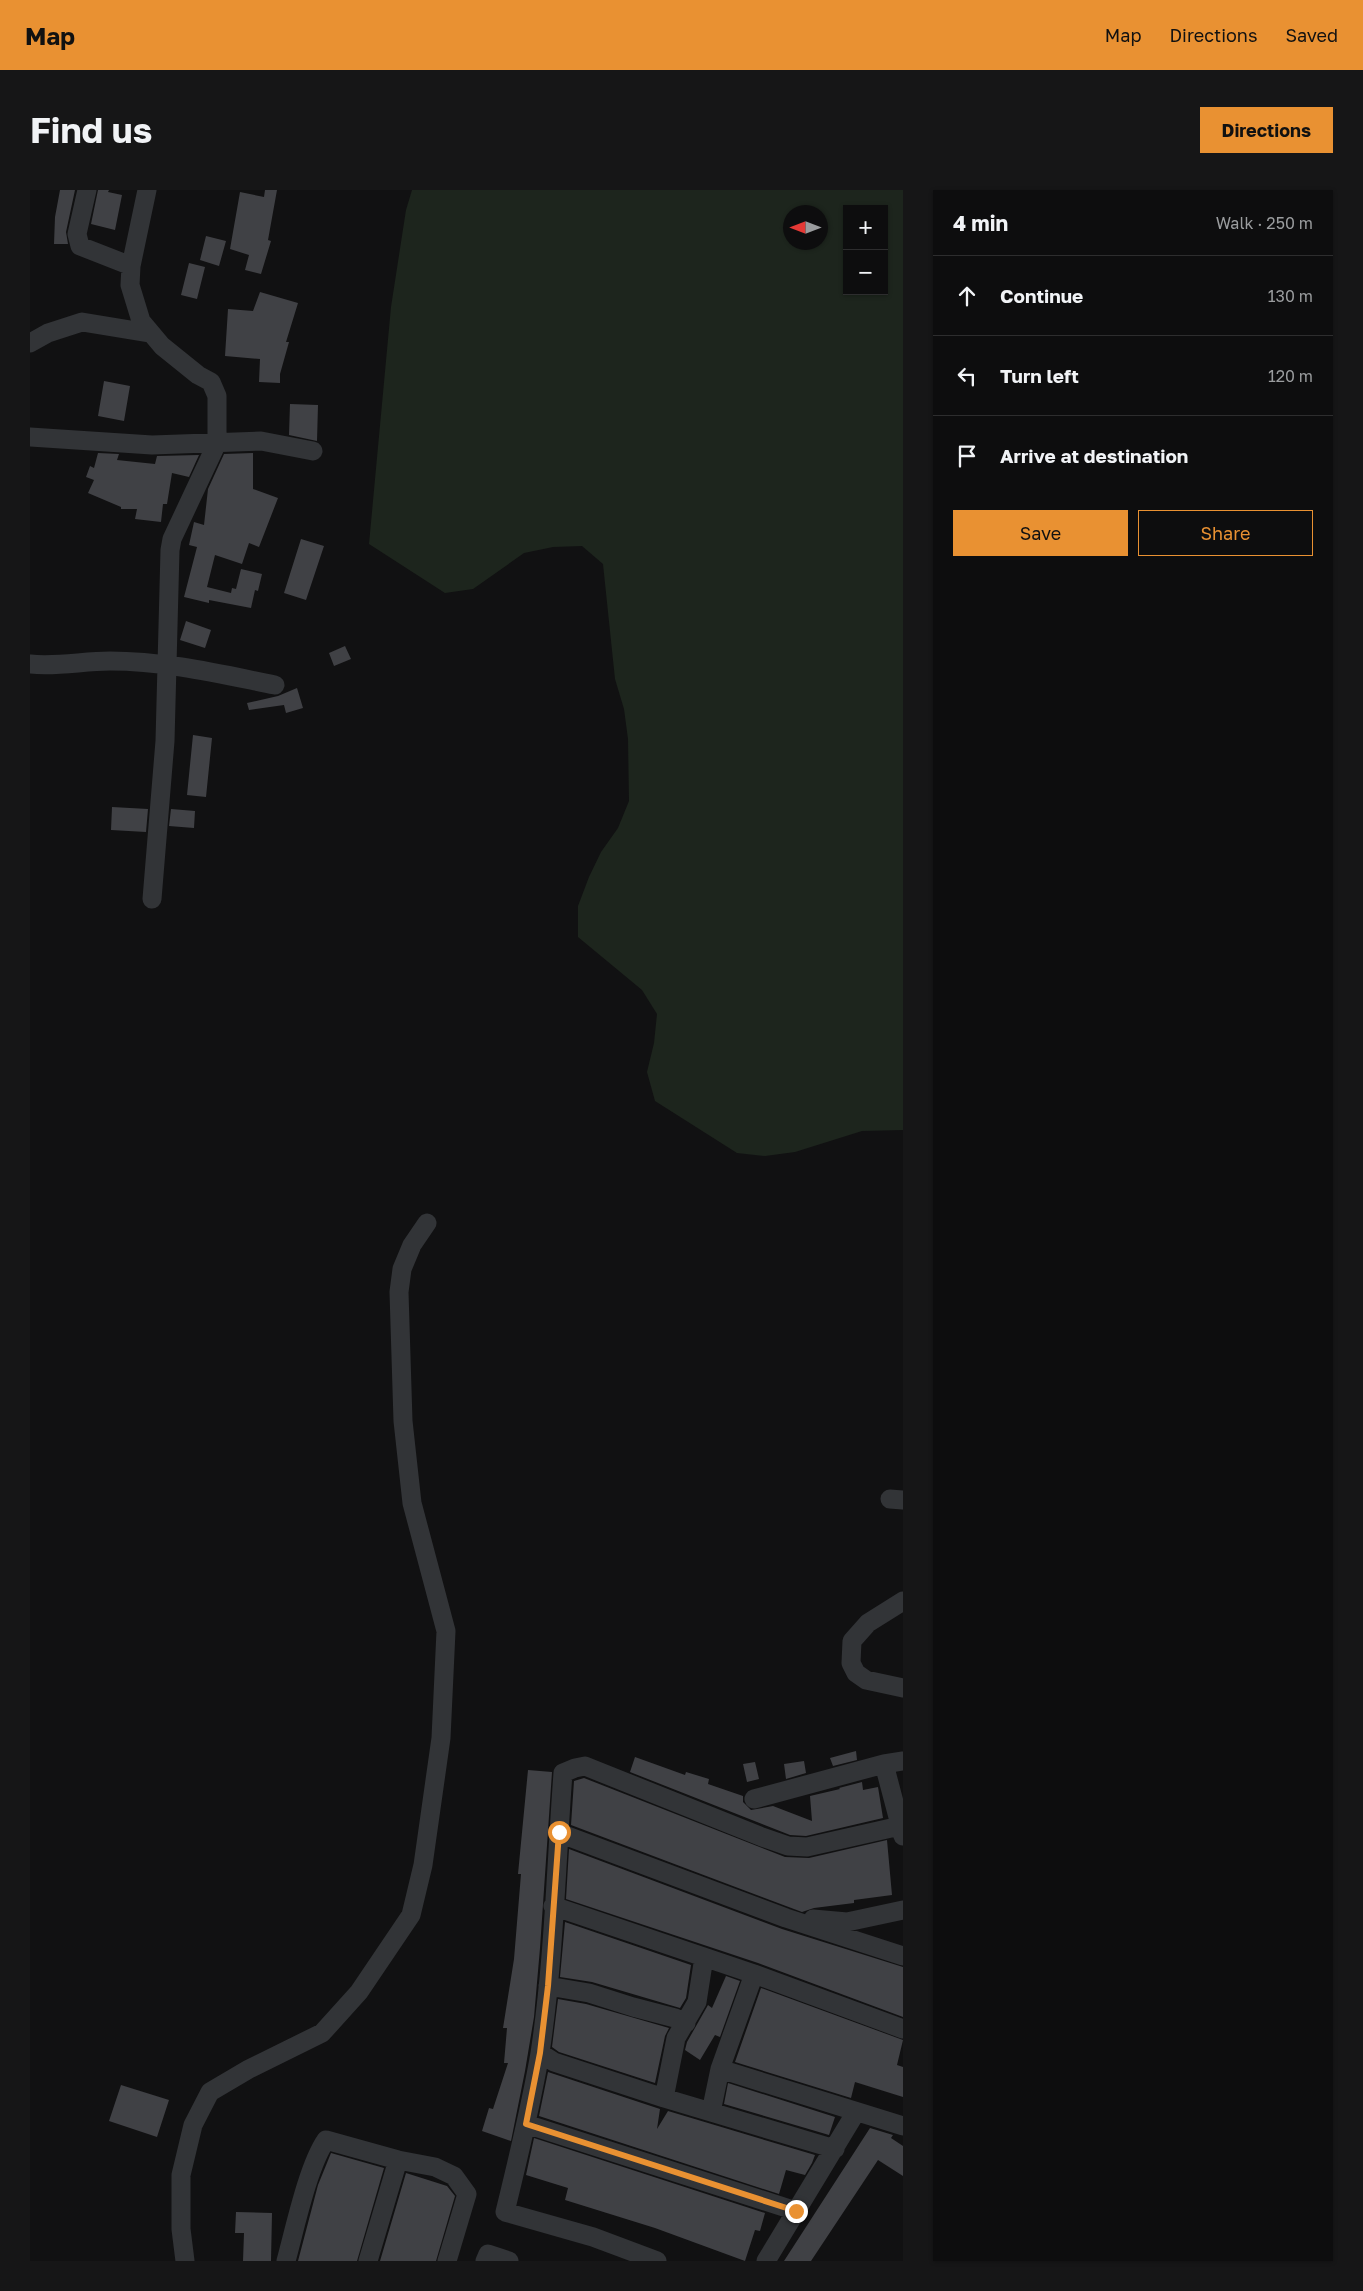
<!DOCTYPE html>
<html lang="en">
<head>
<meta charset="utf-8">
<style>
  body { margin:0; font-family:"Golos Text",sans-serif; background:#161617; color:#f1f3f6 }
  .controls { position:absolute; right:15px; top:15px; display:grid; overflow:hidden; border-radius:0px; box-shadow:0 1px 4px #0004 }
  .controls button { width:45px; height:45px; display:grid; place-items:center; padding:0; border:0; border-bottom:1px solid #2d2d2e; background:#0d0d0e; color:#f1f3f6; font:25px sans-serif }
  .compass { position:absolute; left:753px; top:15px; width:45px; height:45px; border-radius:50%; background:#0d0d0e; box-shadow:0 1px 4px #0004; rotate:270deg }
  .stop { position:absolute; width:15px; height:15px; margin:-11px; border:4px solid #e99132; border-radius:50%; background:#fff }
  .stop.end { background:#e99132; border-color:#fff; box-shadow:0 1px 5px #0008 }
  .list { margin:0; padding:0; list-style:none }
  h2 { display:flex; justify-content:space-between; align-items:center; height:65px; margin:0; padding:0 20px; font-size:21px }
  h2 small { font-size:16px; font-weight:400; color:#9a9c9e }
  .list li { display:grid; grid-template-columns:32px 1fr auto; gap:15px; align-items:center; box-sizing:border-box; height:80px; padding:0 20px; border-top:1px solid #2d2d2e }
  .list b { display:block; font-size:19px; white-space:nowrap }
  .list em { font-size:16px; font-style:normal; color:#9a9c9e }
  .actions { display:flex; gap:10px; padding:15px 20px }
  .actions a { flex:1; padding:11px 0; border:1px solid #e99132; border-radius:0px; text-align:center; font-size:18px; color:#e99132 }
  .actions .main { background:#e99132; color:#111 }
  .icon { flex:none; width:28px; height:28px; fill:none; stroke:currentColor; stroke-width:2; stroke-linecap:round; stroke-linejoin:round }
  .map { position:relative; flex:none; width:873px; height:2071px; overflow:hidden; border-radius:0px }
  header { display:flex; align-items:center; gap:30px; box-sizing:border-box; height:70px; padding:0 25px; background:#e99132; color:#111 }
  header strong { font-size:24px }
  nav { display:flex; gap:28px; margin-inline-start:auto; font-size:18px }
  .intro { display:flex; align-items:center; justify-content:space-between; box-sizing:border-box; height:120px; padding:0 30px }
  h1 { margin:0; font-size:35px }
  .button { padding:12px 22px; border-radius:0px; background:#e99132; color:#111; font-size:18px; font-weight:700 }
  main { display:flex; gap:30px; padding:0 30px }
  aside { flex:1; background:#0d0d0e; border-radius:0px; box-shadow:0 1px 4px #0004 }
  .map>svg:first-child { display:block }
</style>
</head>
<body>
<header>
<strong>Map</strong>
<nav><a>Map</a><a>Directions</a><a>Saved</a></nav>
</header>
<div class="intro"><h1>Find us</h1><a class="button">Directions</a></div>
<main>
<div class="map">
<svg width="873" height="2071" viewBox="0 0 873 2071">
  <rect width="100%" height="100%" fill="#111112"/>
  <!-- green -->
  <path fill="#1d251d" fill-rule="evenodd" d="M382,0H873V940L832,941L765,962L735,966L707,963L625,911L617,882L624,853L627,824L612,800L548,747V716L559,687L571,662L588,638L599,611L598,549L594,519L585,489L573,374L552,356L523,357L494,363L443,399L415,403L339,354L361,117L376,20ZM817,19H854V101H817ZM761,22H791V52H761Z"/>
  <!-- building -->
  <path fill="#404145" d="M30,0H45L36,42L38,54H24L25,27Z
    M68,0H79L78,2L92,5L85,40L61,34Z
    M235,0H247L238,50L241,51L231,84L215,80L219,65L200,59L210,2L234,7Z
    M176,46L196,51L189,76L170,70Z
    M159,73L175,77L167,109L151,105Z
    M230,102L268,113L256,152H259L250,184V193L229,192L230,169L195,166L198,119L223,121Z
    M74,191L100,196L94,231L68,226Z
    M260,214L288,215L287,251L259,245Z
    M68,263L89,264L87,270L125,274L127,266L169,265L159,287L142,283L137,314H133L131,332L105,329L107,319H91V317L58,303L64,290L56,287L60,276L64,278Z
    M223,263V299L248,308L229,357L219,353L212,374L185,365L177,397L201,403L202,398L206,399L211,379L232,384L228,401L225,400L221,418L179,410V413L154,407L167,357L159,355L164,332L174,335L178,299L194,264Z
    M271,349L294,356L276,410L254,403Z
    M156,431L181,440L175,458L150,450Z
    M315,456L321,469L304,476L299,463Z
    M267,498L273,518L256,523L254,515L219,520L217,513L248,506Z
    M163,545L182,548L176,607L157,605Z
    M82,617L118,619L116,642L81,640Z
    M141,619L165,621L164,638L139,636Z
    M826,1561L827,1570L803,1576L800,1568Z
    M605,1567L655,1585L656,1582L679,1589L678,1594L713,1606V1612L721,1620L743,1616L782,1631L780,1606L810,1599L809,1598L832,1592L833,1600L848,1597L853,1628L776,1646L760,1645L600,1582Z
    M774,1571L776,1583L756,1589L754,1574Z
    M725,1572L729,1589L717,1592L713,1574Z
    M498,1580L522,1582L510,1758L504,1827L495,1881L481,1951L452,1941L459,1918L463,1919L478,1873H474L477,1838H473L484,1769L491,1684H488Z
    M554,1588L755,1667L779,1668L857,1650L862,1705L824,1710V1713L784,1718L772,1722L541,1635L544,1591Z
    M539,1659L752,1739L873,1777V1827L728,1773L536,1709Z
    M535,1732L661,1775L656,1808L650,1818L562,1792L530,1787Z
    M696,1786L710,1791L690,1847L685,1845L670,1870L655,1860L657,1852L678,1815L682,1818Z
    M731,1798L873,1850L867,1875L873,1877V1907L825,1892L821,1908L705,1872Z
    M528,1809L556,1814L639,1838L635,1846L625,1893L529,1862L522,1857Z
    M518,1882L630,1919L627,1939L638,1921L785,1965L782,1973L775,1985L756,1980L749,2004L509,1926Z
    M698,1893L805,1927L799,1945L694,1914Z
    M91,1895L139,1910L127,1947L79,1931Z
    M840,1938L863,1945L861,1948L873,1956V1986L848,1970L781,2071H754Z
    M504,1948L735,2023L730,2041L725,2040L715,2071L625,2038L535,2010L538,1998L496,1985Z
    M301,1963L354,1978L327,2071H268L288,1995Z
    M376,1983L417,1996L425,2006L406,2071H350Z
    M206,2022L242,2023L241,2071H213L214,2043H205Z"/>
  <g fill="none" stroke-linecap="round" stroke-linejoin="round">
    <!-- minor -->
    <path stroke="#323437" stroke-width="19" d="M57,0L47,44L50,56L101,76
      M117,0L101,76L100,95L111,131L132,156L168,185L181,192L187,206V253L142,349L140,360L135,551L122,709
      M0,153L18,143L52,132L119,143
      M0,247L122,255L231,251L283,261
      M0,474C27,477 53,471 80,471C136,471 190,484 245,495
      M860,1309L873,1310
      M873,1411L838,1433L822,1451L821,1473L826,1483L836,1490L873,1498
      M854,1574L873,1571
      M724,1609L854,1574L873,1646
      M529,1643L756,1728L873,1766
      M523,1716L724,1784L873,1839
      M783,1729L817,1732L873,1720
      M518,1796L559,1803L603,1817L645,1828L656,1833
      M510,1863L524,1872L634,1908L805,1959
      M690,1879L873,1936
      M634,1908L646,1848L667,1812L674,1767
      M681,1922L690,1879L724,1784
      M496,1934L766,2021
      M155,2071L151,2039V1985L163,1935L180,1902L219,1879L292,1843L329,1802L381,1725L393,1675L411,1548L416,1441L382,1313L373,1231L369,1102L372,1079L382,1055L397,1033
      M256,2071C265,2038 278,1976 296,1950L368,1970L405,1977L424,1986L437,2004L417,2071
      M338,2071L368,1970
      M455,2071L458,2064L479,2071
      M627,2071L563,2047L475,2022C488,1969 501,1916 510,1863C524,1771 526,1676 533,1583L545,1578L555,1576L732,1647L758,1656L777,1657L870,1636
      M736,2071L826,1922"/>
  </g>
  <g fill="none" stroke-linecap="round" stroke-linejoin="round">
    <!-- route -->
    <path stroke="#e99132" stroke-width="6" d="M529,1642L518,1796L510,1863L496,1934L766,2021"/>
  </g>
</svg>
<div class="controls">
<button>+</button>
<button>−</button>
</div>
<svg class="compass" viewBox="-18 -18 36 36"><path d="M0-13l5 13h-10z" fill="#e53935"/><path d="M0 13l5-13h-10z" fill="#9a9c9e"/></svg>
<div class="stop" style="left:529px;top:1642px"></div>
<div class="stop end" style="left:766px;top:2021px"></div>
</div>
<aside>
<h2>4 min<small>Walk · 250 m</small></h2>
<ul class="list">
<li><svg class="icon" aria-label="ahead" viewBox="0 0 24 24"><path d="M12 20V5M6 11l6-6 6 6"/></svg><div><b>Continue</b></div><em>130 m</em></li>
<li><svg class="icon" aria-label="left" viewBox="0 0 24 24"><path d="M17 20v-9H6M10 6l-5 5 5 5"/></svg><div><b>Turn left</b></div><em>120 m</em></li>
<li><svg class="icon" aria-label="arrive" viewBox="0 0 24 24"><path d="M6 21V4h12l-3 4 3 4H6"/></svg><div><b>Arrive at destination</b></div></li>
</ul>
<div class="actions"><a class="main">Save</a><a>Share</a></div>
</aside>
</main>
</body>
</html>
